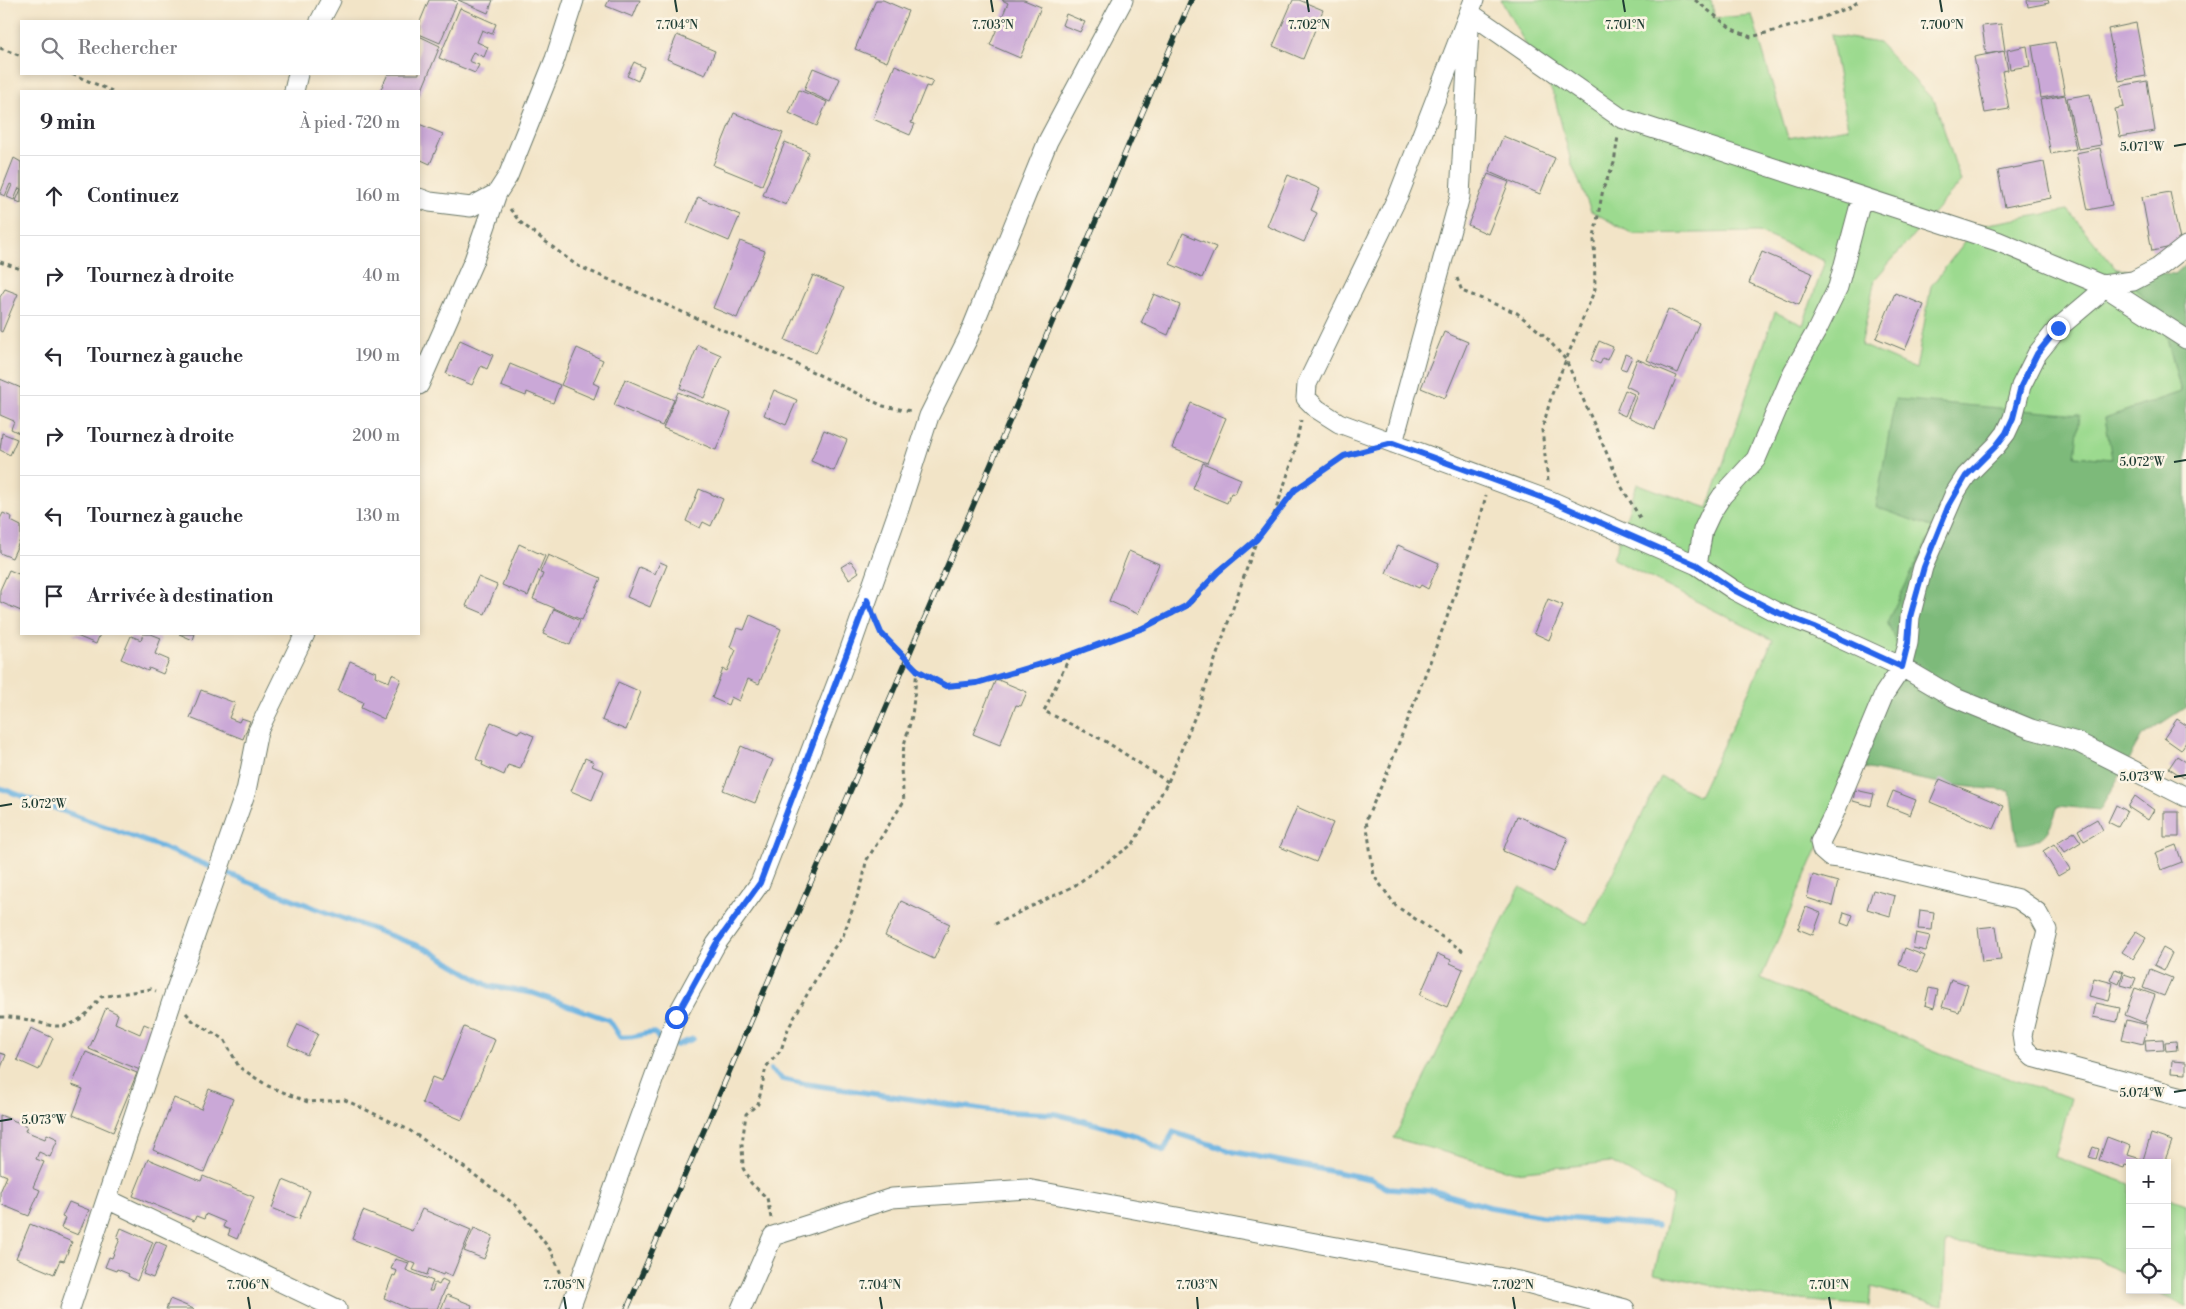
<!DOCTYPE html>
<html lang="fr">
<head>
<meta charset="utf-8">
<style>
  body { margin:0; font-family:"Libre Bodoni",serif; background:#f2f2f3; color:#2b2b33 }
  .controls { position:absolute; right:15px; bottom:15px; display:grid; overflow:hidden; border-radius:0px; box-shadow:0 2px 8px #0003 }
  .controls button { width:45px; height:45px; display:grid; place-items:center; padding:0; border:0; border-bottom:1px solid #e1e1e2; background:#fff; color:#2b2b33; font:25px sans-serif }
  .stop { position:absolute; width:15px; height:15px; margin:-11px; border:4px solid #2563eb; border-radius:50%; background:#fff }
  .stop.end { background:#2563eb; border-color:#fff; box-shadow:0 1px 5px #0008 }
  .list { margin:0; padding:0; list-style:none }
  h2 { display:flex; justify-content:space-between; align-items:center; height:65px; margin:0; padding:0 20px; font-size:21px }
  h2 small { font-size:16px; font-weight:400; color:#7c7c81 }
  .list li { display:grid; grid-template-columns:32px 1fr auto; gap:15px; align-items:center; box-sizing:border-box; height:80px; padding:0 20px; border-top:1px solid #e1e1e2 }
  .list b { display:block; font-size:19px; white-space:nowrap }
  .list em { font-size:16px; font-style:normal; color:#7c7c81 }
  .icon { flex:none; width:28px; height:28px; fill:none; stroke:currentColor; stroke-width:2; stroke-linecap:round; stroke-linejoin:round }
  .map { position:relative; flex:none; width:2186px; height:1309px; overflow:hidden }
  .search { position:absolute; background:#fff; box-shadow:0 2px 8px #0003; left:20px; top:20px; width:400px; height:55px; display:flex; align-items:center; gap:12px; box-sizing:border-box; padding:0 18px; border-radius:0px; color:#7c7c81; font-size:19px }
  .panel { position:absolute; background:#fff; box-shadow:0 2px 8px #0003; left:20px; top:90px; width:400px; height:545px; border-radius:0px }
  .map>svg:first-child { display:block }
</style>
</head>
<body>
<div class="map">
<svg width="2186" height="1309" viewBox="0 0 2186 1309">
  <rect width="100%" height="100%" fill="#fcf5e5"/>
  <filter id="ink" filterUnits="userSpaceOnUse"><feTurbulence type="fractalNoise" baseFrequency=".02" numOctaves="2"/><feDisplacementMap in="SourceGraphic" scale="10" xChannelSelector="R" yChannelSelector="G"/><feConvolveMatrix kernelMatrix="1 2 1 2 8 2 1 2 1" color-interpolation-filters="sRGB"/></filter>
  <filter id="wash" filterUnits="userSpaceOnUse"><feTurbulence type="fractalNoise" baseFrequency=".0096" numOctaves="4" result="noise"/><feDisplacementMap in="SourceGraphic" scale="20" xChannelSelector="R" yChannelSelector="G"/><feGaussianBlur stdDeviation="1.12" result="paint"/><feColorMatrix in="noise" values="0 0 0 0 0 0 0 0 0 0 0 0 0 0 0 0 0 1.4 0 .05"/><feComposite in="paint" operator="in"/></filter>
  <g filter="url(#wash)">
    <rect width="100%" height="100%" fill="#f2e4c7"/>
    <!-- green -->
    <path fill="#9cda8f" stroke="#5e8c62" d="M1501,0H1711L1715,18L1752,15L1788,138L1848,128L1831,35L1879,43L1935,102L1961,182L1875,279L1861,345L1916,369L1931,286L1977,226L2068,210L2116,269L2161,314L2181,392L2105,418L2113,459L2075,456L2079,415L1934,527L1902,655L1761,978L1974,1067L2071,1098L2055,1157L2130,1184V1277L2097,1259L1946,1242L1943,1306L1871,1287L1869,1306L1765,1297L1654,1273L1673,1196L1611,1162L1515,1172L1394,1138L1520,887L1587,924L1661,777L1699,796L1773,640L1613,559L1637,484L1708,508L1775,312L1803,325L1825,261L1758,232L1633,234L1591,211L1571,162L1554,95Z
      M2167,1197L2186,1204V1307L2155,1290H2167Z"/>
    <!-- forest -->
    <path fill="#7dba7a" stroke="#4e7c57" d="M2186,264V707L2142,736L2100,810L2058,806C2050,830 2046,843 2018,844L2010,791L1950,785L1853,766L1902,655L1887,622L1934,528L1876,507L1895,399L2080,415L2075,456L2112,459L2105,418L2181,392L2161,314L2116,269L2175,274Z"/>
    <g fill="none" stroke-linecap="round" stroke-linejoin="round">
      <!-- stream -->
      <path stroke="#6ab2e1" stroke-width="5.5" d="M0,788L161,847L315,908L427,949L489,986L533,993L609,1020L620,1037C634,1039 641,1033 655,1033L663,1045H677L693,1039
        M771,1070L782,1079L806,1084L994,1111L1056,1114L1111,1128L1137,1136L1164,1151L1173,1132L1234,1152L1371,1179L1387,1188L1434,1191L1490,1207L1541,1216L1657,1226"/>
    </g>
    <g id="blocks">
      <!-- building -->
      <path fill="#caa8d7" d="M429,0H452L457,2L440,43L419,34V24Z
        M458,0H493L488,13Z
        M609,0H640L633,17L606,6Z
        M876,0H883L908,11L887,62L855,49Z
        M1002,0H1024L1041,7L1020,58L990,45L1008,3Z
        M1293,0H1299L1323,10L1303,59L1273,46Z
        M2027,0H2048L2049,3L2028,7Z
        M460,8L496,24L492,34L482,30L477,42L488,47L484,57L473,52L469,61L479,65L475,73L439,58Z
        M1066,14L1085,22L1080,32L1062,25Z
        M2136,23L2146,76L2119,81L2108,29Z
        M2001,24L2005,51L1986,54L1982,26Z
        M677,35L715,51L705,75L667,59Z
        M419,36L440,46L419,97V91H380L388,74H419Z
        M2055,42L2065,94L2041,98L2032,46Z
        M2027,46L2030,66L2010,69L2007,50Z
        M2004,51L2008,70L2002,71L2009,109L1985,113L1974,57Z
        M634,62L644,67L638,81L627,76Z
        M895,65L933,81L930,87L926,86L911,123L915,124L910,135L873,119Z
        M813,68L840,79L830,102L804,90Z
        M2147,81L2155,131L2120,137L2115,109L2124,107L2120,86Z
        M799,90L827,102L817,126L789,113Z
        M2090,94L2101,145L2078,149L2067,98Z
        M2065,95L2076,149L2051,154L2040,100Z
        M734,113L783,133L762,185L713,165Z
        M419,124L443,134L430,164L419,159Z
        M1503,136L1555,158L1540,194L1489,172Z
        M785,142L809,152L786,205L763,195Z
        M2100,148L2112,205L2088,210L2076,153Z
        M14,158L21,162V203L16,201L21,189L19,188L14,200L7,197L12,185L10,184L5,196L0,194Z
        M2044,162L2051,198L2005,207L1998,171Z
        M1488,174L1509,182L1488,234L1468,225Z
        M1288,175L1320,189L1311,210L1317,213L1304,242L1267,226Z
        M2170,192L2181,245L2152,251L2142,197Z
        M698,197L740,215L729,241L687,223Z
        M1183,233L1216,247L1202,278L1170,264Z
        M740,241L765,251L737,318L713,308Z
        M1762,252L1812,273L1799,305L1749,283Z
        M813,275L844,288L816,353L785,340Z
        M5,289L18,294L2,332L0,331V297Z
        M1895,293L1924,305L1905,350L1876,338Z
        M1154,294L1180,305L1168,335L1141,323Z
        M1668,309L1699,323L1678,373L1647,360Z
        M1444,332L1468,342L1445,398L1421,388Z
        M460,340L493,355L487,369L481,366L472,385L446,374Z
        M1599,341L1613,347L1607,360L1603,358L1600,364L1591,360Z
        M698,345L721,355L704,398L680,388Z
        M577,348L603,360L593,383L599,386L594,399L561,385Z
        M1625,354L1632,357L1626,370L1620,368Z
        M1637,359L1677,376L1655,429L1628,417L1638,392L1626,386Z
        M510,364L560,385L553,403L527,392L526,396L501,386Z
        M0,379L21,388V428L19,433L11,429L14,421L0,415Z
        M625,379L674,400L662,426L614,405Z
        M774,390L797,400L786,425L764,415Z
        M1625,390L1634,394L1625,416L1616,412Z
        M678,392L731,413L716,450L663,428Z
        M1191,403L1226,418L1207,463L1172,448Z
        M824,430L847,440L834,471L811,461Z
        M2,433L17,439L10,455L0,450Z
        M1203,463L1241,479L1235,494L1231,493L1227,503L1193,489Z
        M699,489L723,499L711,526L703,522L700,528L686,521Z
        M3,513L12,517L11,521L21,526V538L12,558L0,553V519Z
        M519,544L545,556L528,596L502,585Z
        M1398,545L1439,563L1428,589L1421,585L1419,588L1386,573Z
        M1129,551L1159,564L1138,614L1109,601Z
        M548,555L601,578L582,620L533,599L543,574L540,573Z
        M851,561L859,572L849,579L841,567Z
        M660,562L667,565L650,607L627,597L639,567L655,574Z
        M9,570L21,575V611L0,602V590Z
        M478,577L497,585L485,614L466,606Z
        M1548,599L1563,605L1549,640L1534,633Z
        M554,609L580,621L570,645L543,634Z
        M750,615L781,629L759,684L748,679L739,701L731,697L728,705L712,698L723,669L727,671L736,650L730,647L737,628L744,630Z
        M72,634H100L96,644Z
        M143,634H151L161,638L155,654L169,660L163,674L149,668L148,671L121,659L131,636L141,640Z
        M179,634H195L193,640Z
        M350,661L376,672L375,676L389,682L392,674L401,679L384,719L361,708L363,702L338,691Z
        M996,679L1027,692L1021,706L1016,705L1000,745L973,734Z
        M618,682L641,692L626,730L602,720Z
        M201,690L235,703L229,718L239,722L241,718L250,721L243,739L190,718Z
        M2177,719L2186,725V742L2181,750L2164,738Z
        M491,722L518,733L520,730L534,736L520,769L508,765L504,775L482,765L483,762L476,759Z
        M741,746L773,760L755,803L723,790Z
        M2177,756L2186,762V774L2184,778L2169,768Z
        M585,758L594,762L592,766L604,771L592,800L571,791Z
        M1940,779L2004,806L1994,829L1930,802Z
        M1855,790L1874,794L1871,806L1853,801Z
        M1893,791L1916,800L1910,815L1887,806Z
        M2135,796L2154,810L2148,820L2128,807Z
        M2116,805L2127,811L2118,827L2108,822Z
        M1297,807L1333,823L1316,862L1280,847Z
        M2164,812H2179V837H2164Z
        M1517,816L1568,838L1554,872L1503,851Z
        M2097,819L2103,830L2084,841L2078,830Z
        M2074,832L2081,842L2065,852L2058,842Z
        M2054,844L2070,869L2058,876L2043,851Z
        M2176,845L2182,862L2161,870L2155,853Z
        M1813,875L1838,882L1832,906L1807,898Z
        M1873,890L1895,896L1890,916L1867,909Z
        M901,901L950,924L934,959L885,936Z
        M1806,907L1821,913L1813,935L1798,929Z
        M1920,910L1934,912L1932,930L1918,929Z
        M1844,912L1853,915L1849,926L1841,923Z
        M1996,926L2001,960L1982,962L1978,928Z
        M2136,932L2146,938L2133,959L2122,952Z
        M1916,933L1930,936L1926,951L1913,948Z
        M1905,948L1925,956L1918,972L1899,965Z
        M2163,948L2172,953L2164,970L2154,965Z
        M1438,954L1451,960L1450,963L1463,969L1447,1007L1420,995Z
        M2115,969L2123,972L2119,984L2110,980Z
        M2150,969L2172,978L2164,996L2143,988Z
        M2124,974L2136,978L2132,988L2121,985Z
        M2094,978L2113,983L2109,1001L2089,996Z
        M1951,979L1968,985L1959,1012L1942,1007Z
        M1929,988L1938,990L1934,1008L1925,1005Z
        M2135,988L2155,995L2145,1023L2125,1015Z
        M2096,1003L2120,1008L2117,1022L2093,1017Z
        M106,1008L118,1014L115,1023L140,1034L144,1024L156,1029L140,1070L89,1049Z
        M2127,1020L2148,1025L2143,1044L2122,1039Z
        M298,1024L318,1034L307,1055L288,1045Z
        M464,1027L495,1040L462,1120L422,1103L432,1077L442,1081Z
        M31,1028L53,1038L39,1070L17,1060Z
        M2163,1039L2164,1050L2146,1051L2145,1040Z
        M2176,1041L2177,1050L2166,1051L2165,1042Z
        M86,1052L137,1073L113,1132L73,1115L83,1089L72,1085Z
        M0,1053L6,1055L0,1070Z
        M2172,1061L2186,1062V1074L2171,1073Z
        M209,1089L233,1099L204,1172L153,1150L174,1098L201,1109Z
        M0,1115L27,1126L25,1131L45,1139L47,1134L58,1139L50,1157L39,1152L36,1159L44,1162L33,1187L40,1190L29,1216L0,1204V1192L7,1176L0,1173Z
        M2151,1134L2172,1141L2164,1163H2142Z
        M2107,1137L2131,1146L2128,1155L2141,1159L2140,1163H2130V1166L2125,1165L2124,1168L2099,1160Z
        M2093,1147L2099,1149L2096,1159L2089,1157Z
        M148,1159L201,1181L203,1176L254,1197L237,1239L228,1235L230,1230L223,1227L225,1222L206,1214L204,1219L196,1216L194,1221L133,1196Z
        M283,1180L310,1191L299,1219L272,1208Z
        M69,1202L89,1210L78,1235L61,1228L65,1218L62,1217Z
        M422,1209L471,1230L452,1276L444,1272L443,1275L429,1269L427,1275L413,1270L416,1264L352,1239L363,1211L412,1231Z
        M30,1224L72,1242L64,1261L60,1260L54,1274L16,1258Z
        M121,1228L153,1242L137,1281L128,1276L129,1274L117,1269L116,1271L105,1267L109,1257L112,1258L120,1239L117,1238Z
        M474,1228L493,1236L484,1259L464,1251Z
        M156,1241L167,1246L153,1278L143,1274Z
        M395,1259L409,1263L406,1270L433,1281L429,1291H432L435,1283L439,1285L442,1279L448,1282L437,1309H409L384,1298L393,1275L395,1276L397,1271L391,1269Z
        M447,1295L472,1305L471,1309H441Z
        M170,1299L194,1309H166Z"/>
    </g>
  </g>
  <g filter="url(#ink)">
    <use href="#blocks" fill-opacity="0" stroke="#697767" stroke-width="1"/>
    <g fill="none" stroke-linecap="round" stroke-linejoin="round">
      <!-- minor casing -->
      <g stroke="#697767" stroke-width="21">
        <path id="minor" d="M1474,0L1399,194L1307,384L1306,398L1317,409L1339,423L1551,501L1697,565L1734,590L1774,611L1815,627L1902,667L1953,697L2031,729L2077,742L2186,797
          M1470,13L1621,118L1997,241L2102,285L2133,281L2158,268L2186,246
          M320,21L331,0
          M294,91L298,74
          M419,198L430,202L471,207L497,193
          M2186,339L2102,285L2096,296L2058,328L2037,354L2021,386L2013,418L2006,433L1996,446L1966,476L1955,493L1923,567L1910,617L1908,643L1902,667L1884,694L1834,814L1820,842L1822,850L1830,857L1855,860L2018,899L2037,912L2047,930L2022,1035L2024,1048L2033,1057L2186,1098
          M419,385L474,260L497,193L508,176L555,59L574,0
          M1393,443L1460,196L1469,30
          M1697,565L1703,530L1711,513L1722,496L1756,459L1793,372L1817,330L1838,287L1862,197
          M107,1199L337,1309
          M70,1309L173,998L246,791L258,731L305,634
          M570,1309L676,1017L716,944L760,883L850,649L900,506L929,416L968,338L1048,141L1123,0
          M741,1309L773,1236L892,1198L1027,1189L1519,1281L1625,1309"/>
      </g>
      <!-- path -->
      <path stroke="#697767" stroke-width="3" stroke-dasharray="4 4" stroke-linecap="butt" d="M1695,0L1732,29L1751,37L1818,19L1851,7L1860,0
        M0,48L21,56
        M72,74L112,91
        M510,209L520,222L576,265L766,349L883,406L911,411
        M0,262L21,269
        M1457,278L1462,291L1517,313L1545,336L1566,360L1621,486L1642,521
        M1548,481L1542,430L1552,394L1595,289L1594,237L1603,189L1614,163L1618,136
        M1274,515L1293,459L1301,420
        M878,626L881,633C900,652 919,677 945,685C974,694 1156,627 1185,607C1197,599 1206,584 1216,574C1229,561 1244,551 1257,540
        M1070,656L1044,711L1105,741L1168,782
        M995,924L1074,886L1133,844L1168,782L1198,709L1257,539L1295,489L1344,456L1361,451
        M1463,951L1396,906L1374,876L1366,820L1388,771L1445,623L1478,528L1486,495
        M186,1013L194,1022L224,1039L239,1067L268,1086L308,1102L345,1100L409,1130L465,1168L517,1206L551,1251L562,1276
        M0,1017C47,1015 62,1049 101,997L151,989L156,991
        M771,1218L767,1198L751,1183L743,1168L742,1144L746,1114L758,1104L766,1067L781,1050L788,1029L800,1007L831,952L843,936L863,880L866,861L904,801L901,770L904,745L912,716L917,670"/>
      <!-- minor -->
      <use href="#minor" stroke="#fff" stroke-width="19"/>
      <!-- rail casing -->
      <g stroke="#1f3d34" stroke-width="5.5">
        <path id="rail" d="M627,1309L1191,0"/>
      </g>
      <!-- rail -->
      <use href="#rail" stroke="#fcf5e5" stroke-width="4" stroke-dasharray="11" stroke-linecap="butt"/>
    </g>
  </g>
  <g fill="none" stroke-linecap="round" stroke-linejoin="round" filter="url(#ink)">
    <!-- route -->
    <path stroke="#2563eb" stroke-width="6" d="M676,1017L716,944L760,883L867,600L881,633L917,670L946,686L977,683L1070,655L1143,628L1186,606L1218,572L1257,539L1295,490L1344,456L1393,443L1551,501L1697,565L1734,590L1774,611L1815,627L1902,667L1908,643L1910,617L1924,567L1948,507L1966,476L1996,446L2006,433L2013,418L2021,386L2037,354L2058,328"/>
  </g>
  <!-- ticks -->
  <path fill="none" stroke="#1f3d34" stroke-width="2" d="M675,0L677,12M991,0L993,12M1307,0L1309,12M1623,0L1625,12M1940,0L1942,12M2174,146L2186,144M2174,462L2186,460M2174,777L2186,775M0,806L12,804M2174,1092L2186,1090M0,1121L12,1119M248,1297L250,1309M564,1297L566,1309M880,1297L882,1309M1197,1297L1198,1309M1513,1297L1515,1309M1829,1297L1831,1309"/>
  <g font-size="12" text-anchor="middle" fill="#1f3d34" stroke="#fcf5e5" stroke-width="5" stroke-linejoin="round" paint-order="stroke">
    <text x="677" y="29">7.704°N</text>
    <text x="993" y="29">7.703°N</text>
    <text x="1309" y="29">7.702°N</text>
    <text x="1625" y="29">7.701°N</text>
    <text x="1942" y="29">7.700°N</text>
    <text x="2142" y="151">5.071°W</text>
    <text x="2142" y="466">5.072°W</text>
    <text x="2142" y="781">5.073°W</text>
    <text x="44" y="808">5.072°W</text>
    <text x="2142" y="1097">5.074°W</text>
    <text x="44" y="1124">5.073°W</text>
    <text x="248" y="1289">7.706°N</text>
    <text x="564" y="1289">7.705°N</text>
    <text x="880" y="1289">7.704°N</text>
    <text x="1197" y="1289">7.703°N</text>
    <text x="1513" y="1289">7.702°N</text>
    <text x="1829" y="1289">7.701°N</text>
  </g>
</svg>
<div class="controls">
<button>+</button>
<button>−</button>
<button><svg class="icon" aria-label="locate" viewBox="0 0 24 24"><circle cx="12" cy="12" r="6"/><path d="M12 2v4M12 18v4M2 12h4M18 12h4"/></svg></button>
</div>
<div class="stop" style="left:676px;top:1017px"></div>
<div class="stop end" style="left:2058px;top:328px"></div>
<div class="search"><svg class="icon" aria-label="search" viewBox="0 0 24 24"><circle cx="10" cy="10" r="6"/><path d="M15 15l6 6"/></svg>Rechercher</div>
<section class="panel">
<h2>9 min<small>À pied · 720 m</small></h2>
<ul class="list">
<li><svg class="icon" aria-label="ahead" viewBox="0 0 24 24"><path d="M12 20V5M6 11l6-6 6 6"/></svg><div><b>Continuez</b></div><em>160 m</em></li>
<li><svg class="icon" aria-label="right" viewBox="0 0 24 24"><path d="M7 20v-9h11M14 6l5 5-5 5"/></svg><div><b>Tournez à droite</b></div><em>40 m</em></li>
<li><svg class="icon" aria-label="left" viewBox="0 0 24 24"><path d="M17 20v-9H6M10 6l-5 5 5 5"/></svg><div><b>Tournez à gauche</b></div><em>190 m</em></li>
<li><svg class="icon" aria-label="right" viewBox="0 0 24 24"><path d="M7 20v-9h11M14 6l5 5-5 5"/></svg><div><b>Tournez à droite</b></div><em>200 m</em></li>
<li><svg class="icon" aria-label="left" viewBox="0 0 24 24"><path d="M17 20v-9H6M10 6l-5 5 5 5"/></svg><div><b>Tournez à gauche</b></div><em>130 m</em></li>
<li><svg class="icon" aria-label="arrive" viewBox="0 0 24 24"><path d="M6 21V4h12l-3 4 3 4H6"/></svg><div><b>Arrivée à destination</b></div></li>
</ul>
</section>
</div>
</body>
</html>
